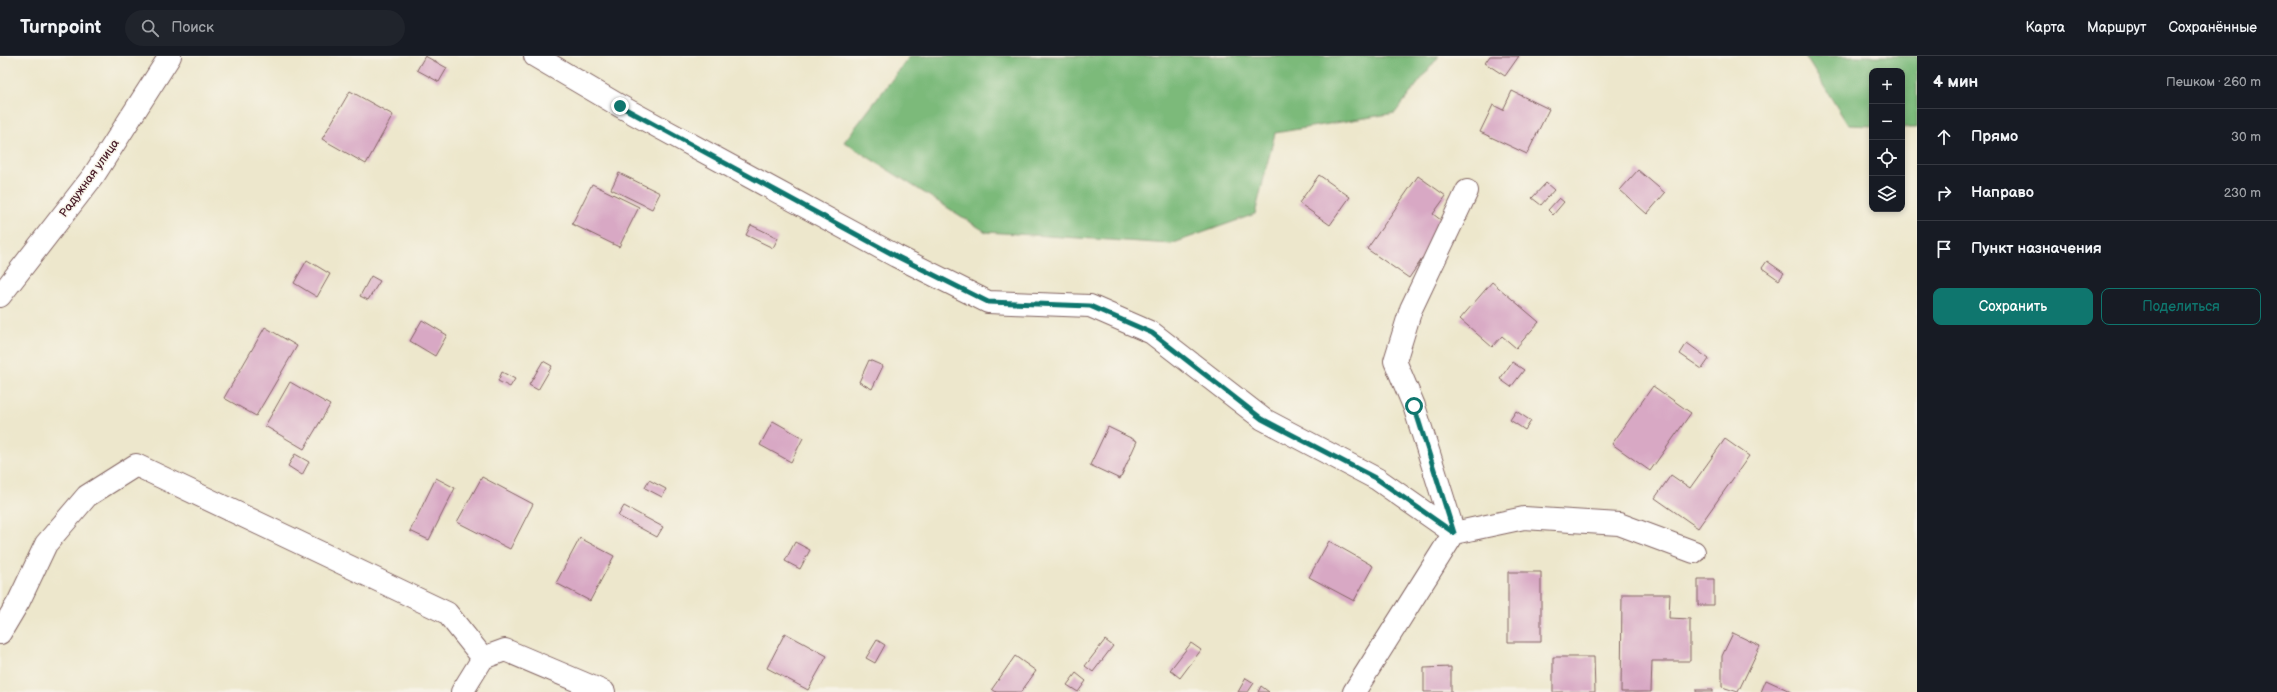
<!DOCTYPE html>
<html lang="ru">
<head>
<meta charset="utf-8">
<style>
  body { margin:0; font-family:"Balsamiq Sans",sans-serif; background:#20242c; color:#f1f3f6 }
  .controls { position:absolute; right:12px; top:12px; display:grid; overflow:hidden; border-radius:8px; box-shadow:0 2px 6px #0003 }
  .controls button { width:36px; height:36px; display:grid; place-items:center; padding:0; border:0; border-bottom:1px solid #363941; background:#171b24; color:#f1f3f6; font:20px sans-serif }
  .stop { position:absolute; width:12px; height:12px; margin:-9px; border:3px solid #0f766e; border-radius:50%; background:#fff }
  .stop.end { background:#0f766e; border-color:#fff; box-shadow:0 1px 4px #0008 }
  .list { margin:0; padding:0; list-style:none }
  h2 { display:flex; justify-content:space-between; align-items:center; height:52px; margin:0; padding:0 16px; font-size:17px }
  h2 small { font-size:13px; font-weight:400; color:#9ea1a6 }
  .list li { display:grid; grid-template-columns:26px 1fr auto; gap:12px; align-items:center; box-sizing:border-box; height:56px; padding:0 16px; border-top:1px solid #363941 }
  .list b { display:block; font-size:15px; white-space:nowrap }
  .list em { font-size:13px; font-style:normal; color:#9ea1a6 }
  .actions { display:flex; gap:8px; padding:12px 16px }
  .actions a { flex:1; padding:9px 0; border:1px solid #0f766e; border-radius:8px; text-align:center; font-size:14px; color:#0f766e }
  .actions .main { background:#0f766e; color:#fff }
  .icon { flex:none; width:22px; height:22px; fill:none; stroke:currentColor; stroke-width:2; stroke-linecap:round; stroke-linejoin:round }
  .map { position:relative; flex:none; width:1917px; height:636px; overflow:hidden }
  header { display:flex; align-items:center; gap:24px; box-sizing:border-box; height:56px; padding:0 20px; background:#171b24; border-bottom:1px solid #363941 }
  header strong { font-size:19px }
  nav { display:flex; gap:22px; margin-inline-start:auto; font-size:14px }
  .search { width:280px; height:36px; background:#20242c; display:flex; align-items:center; gap:10px; box-sizing:border-box; padding:0 14px; border-radius:22px; color:#9ea1a6; font-size:15px }
  main { display:flex }
  aside { flex:1; background:#171b24 }
  .map>svg:first-child { display:block }
</style>
</head>
<body>
<header>
<strong>Turnpoint</strong>
<div class="search"><svg class="icon" aria-label="search" viewBox="0 0 24 24"><circle cx="10" cy="10" r="6"/><path d="M15 15l6 6"/></svg>Поиск</div>
<nav><a>Карта</a><a>Маршрут</a><a>Сохранённые</a></nav>
</header>
<main>
<div class="map">
<svg width="1917" height="636" viewBox="0 0 1917 636">
  <rect width="100%" height="100%" fill="#f7f3e8"/>
  <filter id="ink" filterUnits="userSpaceOnUse"><feTurbulence type="fractalNoise" baseFrequency=".025" numOctaves="2"/><feDisplacementMap in="SourceGraphic" scale="8" xChannelSelector="R" yChannelSelector="G"/><feConvolveMatrix kernelMatrix="1 2 1 2 8 2 1 2 1" color-interpolation-filters="sRGB"/></filter>
  <filter id="wash" filterUnits="userSpaceOnUse"><feTurbulence type="fractalNoise" baseFrequency=".012" numOctaves="4" result="noise"/><feDisplacementMap in="SourceGraphic" scale="16" xChannelSelector="R" yChannelSelector="G"/><feGaussianBlur stdDeviation="0.9" result="paint"/><feColorMatrix in="noise" values="0 0 0 0 0 0 0 0 0 0 0 0 0 0 0 0 0 1.4 0 .05"/><feComposite in="paint" operator="in"/></filter>
  <g filter="url(#wash)">
    <rect width="100%" height="100%" fill="#ede7cc"/>
    <!-- forest -->
    <path fill="#7bba7a" stroke="#626c52" d="M910,0H1439L1395,57L1275,77L1255,158L1171,188L986,176L844,86Z
      M1805,0H1917V72H1902V15H1872V70L1848,69Z"/>
    <g id="blocks">
      <!-- building -->
      <path fill="#d8a8c4" d="M425,0L447,12L439,26L417,14Z
        M1490,0H1519L1505,20L1485,7Z
        M350,35L393,59L366,108L322,83Z
        M1512,35L1549,53L1527,98L1480,76L1493,49L1503,54Z
        M1638,114L1665,137L1647,158L1620,134Z
        M619,117L660,137L652,153L611,133Z
        M1319,119L1350,141L1330,169L1299,147Z
        M1418,120L1446,140L1433,158L1446,168L1409,222L1367,193Z
        M1546,127L1554,134L1541,149L1532,142Z
        M592,128L639,151L619,191L572,168Z
        M1559,142L1564,146L1553,159L1548,154Z
        M751,169L778,182L773,192L746,179Z
        M307,204L330,218L317,241L294,227Z
        M1767,205L1784,217L1779,224L1762,212Z
        M371,220L380,225L368,244L360,240Z
        M1492,226L1539,266L1516,292L1502,280L1492,291L1460,263Z
        M422,264L447,279L435,300L410,285Z
        M265,271L297,290L256,360L224,342Z
        M1687,287L1709,303L1702,313L1680,298Z
        M869,304L883,310L872,333L859,326Z
        M543,305L552,310L538,334L529,329Z
        M1512,306L1524,314L1511,331L1500,323Z
        M502,316L515,323L510,331L498,325Z
        M290,326L330,349L304,393L265,370Z
        M1653,330L1691,357L1650,415L1612,388Z
        M1516,355L1531,365L1525,374L1510,364Z
        M773,365L803,382L791,406L760,389Z
        M1108,371L1137,385L1120,423L1090,409Z
        M1725,383L1749,400L1698,472L1655,442L1671,419L1690,432Z
        M295,398L309,406L302,419L288,410Z
        M482,421L533,448L510,493L457,466Z
        M436,422L455,432L429,484L410,475Z
        M649,424L666,433L662,441L645,432Z
        M624,450L663,471L657,481L618,460Z
        M580,482L614,500L590,545L556,527Z
        M1329,485L1373,510L1354,545L1309,521Z
        M795,486L810,494L800,513L785,505Z
        M1508,516H1541V586H1508Z
        M1698,523H1714V549H1698Z
        M1622,538H1670L1669,562L1690,563V605H1652L1651,636H1621Z
        M785,577L827,600L808,634L767,612Z
        M1733,577L1760,590L1738,636L1722,631V600Z
        M877,584L885,589L875,607L866,602Z
        M1105,584L1113,590L1093,616L1085,610Z
        M1191,587L1201,594L1180,622L1170,614Z
        M1015,600L1036,615L1021,636H996L992,633Z
        M1553,601H1594L1595,636H1553Z
        M1451,611V636H1424V612Z
        M1076,617L1086,625L1078,636L1067,629Z
        M1246,622L1254,627L1248,636H1238Z
        M1766,624L1792,636H1761Z
        M1261,630L1269,636H1258Z
        M1696,634H1713V636H1696Z"/>
    </g>
  </g>
  <g filter="url(#ink)">
    <use href="#blocks" fill-opacity="0" stroke="#836563" stroke-width="1"/>
    <g fill="none" stroke-linecap="round" stroke-linejoin="round">
      <!-- minor casing -->
      <g stroke="#836563" stroke-width="24">
        <path id="minor" d="M535,0L620,50L896,200L988,246L1090,250L1152,277L1263,363L1377,423L1454,477
          M0,240L94,119L170,0
          M1454,477L1414,350L1395,305L1411,253L1467,135
          M0,577L19,545L46,488L87,440L136,409L447,557L483,602L462,636
          M483,602L505,594L604,636
          M1354,636L1454,477L1524,462L1619,468L1694,496"/>
      </g>
      <!-- minor -->
      <use href="#minor" stroke="#fff" stroke-width="22"/>
    </g>
  </g>
  <g fill="none" stroke-linecap="round" stroke-linejoin="round" filter="url(#ink)">
    <!-- route -->
    <path stroke="#0f766e" stroke-width="5" d="M620,50L896,200L988,246L1090,250L1152,277L1262,363L1377,423L1454,477L1414,350"/>
  </g>
  <g text-anchor="middle" stroke-width="3" stroke-linejoin="round" paint-order="stroke">
    <!-- street labels -->
    <g font-size="12" fill="#4a1f2b" stroke="#f7f3e8">
      <text transform="translate(89 122) rotate(-54)" y="4">Радужная улица</text>
    </g>
  </g>
</svg>
<div class="controls">
<button>+</button>
<button>−</button>
<button><svg class="icon" aria-label="locate" viewBox="0 0 24 24"><circle cx="12" cy="12" r="6"/><path d="M12 2v4M12 18v4M2 12h4M18 12h4"/></svg></button>
<button><svg class="icon" aria-label="layers" viewBox="0 0 24 24"><path d="M12 4l9 5-9 5-9-5zM3 14l9 5 9-5"/></svg></button>
</div>
<div class="stop" style="left:1414px;top:350px"></div>
<div class="stop end" style="left:620px;top:50px"></div>
</div>
<aside>
<h2>4 мин<small>Пешком · 260 m</small></h2>
<ul class="list">
<li><svg class="icon" aria-label="ahead" viewBox="0 0 24 24"><path d="M12 20V5M6 11l6-6 6 6"/></svg><div><b>Прямо</b></div><em>30 m</em></li>
<li><svg class="icon" aria-label="right" viewBox="0 0 24 24"><path d="M7 20v-9h11M14 6l5 5-5 5"/></svg><div><b>Направо</b></div><em>230 m</em></li>
<li><svg class="icon" aria-label="arrive" viewBox="0 0 24 24"><path d="M6 21V4h12l-3 4 3 4H6"/></svg><div><b>Пункт назначения</b></div></li>
</ul>
<div class="actions"><a class="main">Сохранить</a><a>Поделиться</a></div>
</aside>
</main>
</body>
</html>
